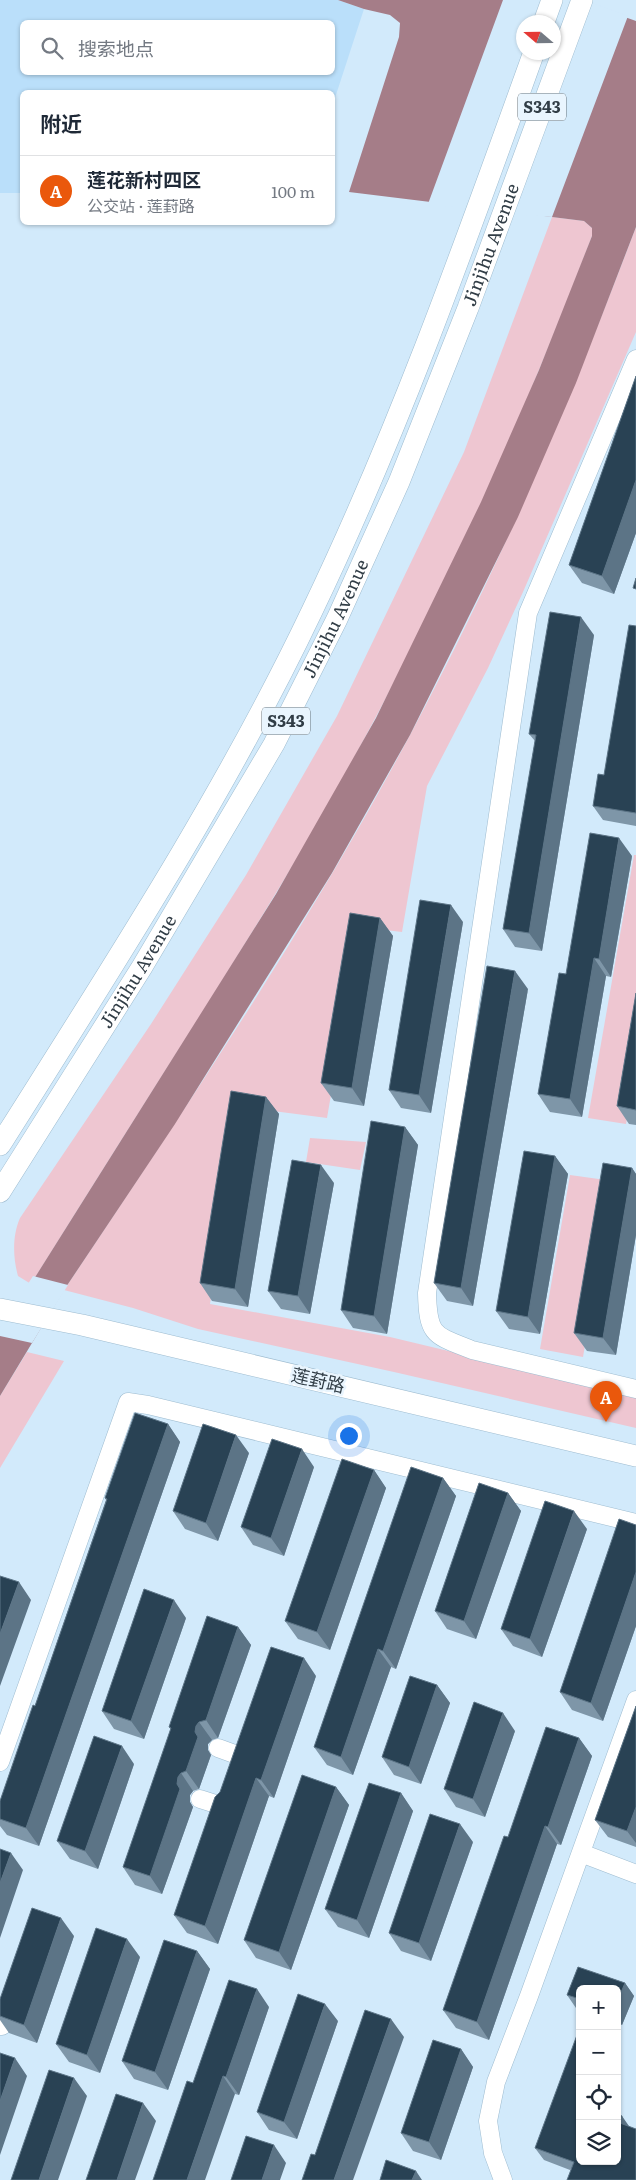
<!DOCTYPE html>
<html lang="zh">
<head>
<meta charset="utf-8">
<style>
  body { margin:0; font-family:Literata,"Noto Sans SC",serif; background:#f2f2f3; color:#1f2937 }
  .controls { position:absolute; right:15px; bottom:15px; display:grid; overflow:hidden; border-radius:8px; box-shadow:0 1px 4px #0004 }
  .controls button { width:45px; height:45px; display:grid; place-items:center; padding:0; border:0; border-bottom:1px solid #e0e1e3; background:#fff; color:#1f2937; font:25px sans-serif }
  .compass { position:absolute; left:516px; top:15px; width:45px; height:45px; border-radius:50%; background:#fff; box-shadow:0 1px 4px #0004; rotate:290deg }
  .you { position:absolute; left:348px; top:1435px; width:18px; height:18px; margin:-12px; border:4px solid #fff; border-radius:50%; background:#1a73e8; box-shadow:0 0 0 8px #1a73e833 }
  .badge { display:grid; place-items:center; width:32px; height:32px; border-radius:50%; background:#ea580c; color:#fff; font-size:16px; font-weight:700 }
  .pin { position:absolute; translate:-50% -41px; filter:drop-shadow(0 1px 2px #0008) }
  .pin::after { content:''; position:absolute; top:26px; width:18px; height:15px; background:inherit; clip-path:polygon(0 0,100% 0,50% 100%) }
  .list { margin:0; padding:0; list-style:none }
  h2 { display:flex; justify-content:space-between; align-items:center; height:65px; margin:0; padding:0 20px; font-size:21px }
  h2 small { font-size:16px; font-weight:400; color:#747a83 }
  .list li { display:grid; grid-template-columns:32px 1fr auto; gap:15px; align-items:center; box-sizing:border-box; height:70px; padding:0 20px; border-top:1px solid #e0e1e3 }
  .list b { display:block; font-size:19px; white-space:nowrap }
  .list p { margin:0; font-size:16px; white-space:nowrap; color:#747a83 }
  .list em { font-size:16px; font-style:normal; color:#747a83 }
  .icon { flex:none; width:28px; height:28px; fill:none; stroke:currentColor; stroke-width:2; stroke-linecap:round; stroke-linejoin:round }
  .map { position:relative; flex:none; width:636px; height:2180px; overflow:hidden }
  .search { position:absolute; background:#fff; box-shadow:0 1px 4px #0004; left:20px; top:20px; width:315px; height:55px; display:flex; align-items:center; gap:12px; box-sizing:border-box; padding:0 18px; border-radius:8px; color:#747a83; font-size:19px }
  .panel { position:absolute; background:#fff; box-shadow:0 1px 4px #0004; left:20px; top:90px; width:315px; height:135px; border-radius:8px }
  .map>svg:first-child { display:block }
</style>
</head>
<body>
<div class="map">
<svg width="636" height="2180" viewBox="0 0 636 2180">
  <rect width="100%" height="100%" fill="#d2eafb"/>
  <!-- built -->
  <path fill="#badffa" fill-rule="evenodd" d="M0,0H338L364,9L333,104L332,92H22V193H0ZM22,22H332V72H22Z"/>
  <!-- green -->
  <path fill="#eec6d1" d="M552,217L584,221L592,228V236C520,428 433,617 333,796C291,871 245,943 200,1016C143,1105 87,1195 31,1284L18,1276C13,1258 12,1236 20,1218L151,1024L246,875L337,716L464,452Z
    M636,227V332L523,592L488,668L427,786L402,932L360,927L327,1118L243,1107L210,1304L390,1337L636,1396V1428L394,1372L198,1329L133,1308L64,1290C175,1123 288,957 385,781C484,603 564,417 636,227Z
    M634,855H636V1067L626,1124L588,1118Z
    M310,1138L366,1142L360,1170L306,1162Z
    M570,1175L613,1181L583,1357L540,1349Z
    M27,1352L64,1361L0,1468V1396Z"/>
  <!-- water -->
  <path fill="#a57d88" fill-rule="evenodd" d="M338,0H577L636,21V227L576,383L518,517L410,735L332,873L175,1124L64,1290L0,1396V1333L276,894L376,718L481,502L539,370L592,236V228L584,221L349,192L399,37L400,23L390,15L364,9ZM524,22H554V52H524Z"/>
  <!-- pier -->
  <path fill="#d2eafb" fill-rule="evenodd" d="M503,0H584L628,16L552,217L511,214L428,204ZM524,22H554V52H524Z
    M33,1276L68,1285L32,1343L0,1336V1328Z"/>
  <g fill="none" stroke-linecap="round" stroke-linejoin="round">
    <!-- minor casing -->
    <g stroke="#9ebcd0" stroke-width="19">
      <path id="minor" d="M636,359L528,613L427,1293C428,1336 434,1335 472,1350L636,1389
        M218,1748L240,1756
        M0,1762L128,1402L148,1405L636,1523
        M200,1799L222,1806
        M581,1853L636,1874
        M0,2026H2
        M503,2180L493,2153L488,2121L496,2082L529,1996L636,1700"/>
    </g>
    <!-- major casing -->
    <g stroke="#9ebcd0" stroke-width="22">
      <g id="major">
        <path d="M544,22L552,0"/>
        <path d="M0,1145C109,972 224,796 312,611C399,430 466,241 534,52"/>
        <path id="s1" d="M0,1192L142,967L274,744L337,619L399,482L468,308L582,0"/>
        <path d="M0,1309L82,1325L636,1456"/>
      </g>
    </g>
    <!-- minor -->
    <use href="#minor" stroke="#fff" stroke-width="18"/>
    <!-- major -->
    <use href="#major" stroke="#fff" stroke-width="21"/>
  </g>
  <!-- wall -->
  <path fill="#7e96a8" d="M636,376V533L614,594L582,583L569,565Z
    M636,626V826L603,820L593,806L604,775Z
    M594,635L542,951L515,947L503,929L535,741L529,734Z
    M632,856L611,977L606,976L582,1117L550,1112L538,1094L566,974Z
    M380,918L393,936L364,1106L334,1101L321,1083Z
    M463,922L431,1113L401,1108L389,1090Z
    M528,989L473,1306L447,1301L434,1283Z
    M636,993V1125L629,1124L617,1106Z
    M266,1097L279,1114L248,1307L212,1301L200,1283Z
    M405,1127L418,1145L387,1334L353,1328L341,1310Z
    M555,1156L568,1174L540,1334L509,1329L496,1311Z
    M632,1168L636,1174V1235L616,1355L587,1351L574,1333Z
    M334,1183L310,1314L281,1309L268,1291Z
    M168,1424L180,1442L39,1846L7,1835L0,1826V1801L35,1706L106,1500L105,1498Z
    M249,1453L218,1541L185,1529L173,1511Z
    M314,1467L284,1556L253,1545L241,1527Z
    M374,1470L386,1488L330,1650L298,1639L285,1621Z
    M443,1478L456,1496L396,1669L391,1667L353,1775L327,1765L314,1747Z
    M508,1493L521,1511L476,1639L447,1629L435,1611Z
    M636,1525V1626L603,1721L572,1710L560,1692Z
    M587,1529L542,1657L513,1646L501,1629Z
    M186,1618L144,1739L114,1729L102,1711Z
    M238,1627L251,1645L218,1738L212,1740L208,1744V1750L211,1755L199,1789L193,1791L190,1795V1802L193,1807L162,1894L135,1885L123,1867L171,1730L169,1727Z
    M316,1676L274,1798L269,1796L218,1944L187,1933L174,1915L220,1792Z
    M437,1685L450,1703L421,1784L394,1775L382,1757Z
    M636,1706V1847L608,1837L595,1820Z
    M515,1731L485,1817L456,1807L444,1789Z
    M579,1738L592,1756L561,1845L557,1844L489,2040L456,2028L443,2010L508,1837Z
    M134,1764L98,1869L70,1859L57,1841Z
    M336,1787L349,1805L291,1970L256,1958L244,1940Z
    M401,1793L413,1811L369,1938L338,1927L325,1909Z
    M473,1842L431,1961L401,1951L389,1933Z
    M74,1936L37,2043L9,2033L0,2020V1999Z
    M197,1951L210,1969L168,2090L134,2079L122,2061Z
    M140,1957L100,2073L69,2062L56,2044Z
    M578,1967L625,1983L634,1996L622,2025L619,2024L617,2028V1989H580V2009L576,2008L567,1995Z
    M269,2007L239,2095L193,2083Z
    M338,2021L297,2139L269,2130L257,2112Z
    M461,2049L473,2067L441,2160L413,2151L401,2133Z
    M535,2148L580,2161L570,2170L544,2160Z"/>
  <!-- shaded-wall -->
  <path fill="#5c7486" d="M636,480V533L614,594L602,576Z
    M581,617L594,635L542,951L529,933Z
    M619,838L632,856L611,977L599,959Z
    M451,905L463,922L431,1113L419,1095Z
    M380,918L393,936L364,1106L352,1088Z
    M594,958L606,976L582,1117L570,1099Z
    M515,971L528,989L473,1306L461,1288Z
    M266,1097L279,1114L248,1307L235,1289Z
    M405,1127L418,1145L387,1334L374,1316Z
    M555,1156L568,1174L540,1334L528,1317Z
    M321,1165L334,1183L310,1314L298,1296Z
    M632,1168L636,1174V1235L616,1355L603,1338Z
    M168,1424L180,1442L39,1846L26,1828Z
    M236,1435L249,1453L218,1541L206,1523Z
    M302,1449L314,1467L284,1556L271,1538Z
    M374,1470L386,1488L330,1650L317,1632Z
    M443,1478L456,1496L396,1669L383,1651Z
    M508,1493L521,1511L476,1639L464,1621Z
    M574,1511L587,1529L542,1657L530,1639Z
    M636,1572V1626L603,1721L591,1703Z
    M19,1582L31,1600L0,1686V1634Z
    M174,1600L186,1618L144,1739L131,1721Z
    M238,1627L251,1645L218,1738L206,1720Z
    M378,1649L391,1667L353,1775L341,1757Z
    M304,1658L316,1676L274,1798L261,1780Z
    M437,1685L450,1703L421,1784L409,1767Z
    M503,1713L515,1731L485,1817L473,1799Z
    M199,1722L212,1740L208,1744V1750L211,1755L199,1789L186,1771L195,1732L196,1726Z
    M579,1738L592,1756L561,1845L548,1827Z
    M122,1746L134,1764L98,1869L85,1851Z
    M181,1773L193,1791L190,1795V1802L193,1807L162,1894L150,1876L177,1784L178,1777Z
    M256,1778L269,1796L218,1944L205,1926Z
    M336,1787L349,1805L291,1970L279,1952Z
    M401,1793L413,1811L369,1938L357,1920Z
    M636,1807V1843L627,1831Z
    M460,1824L473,1842L431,1961L419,1943Z
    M545,1826L557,1844L489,2040L477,2022Z
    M11,1853L23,1870L0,1938V1883Z
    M61,1918L74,1936L37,2043L24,2025Z
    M127,1939L140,1957L100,2073L87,2055Z
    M197,1951L210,1969L168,2090L155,2072Z
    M625,1983L634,1996L622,2025L617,2018V2002Z
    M257,1989L269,2007L239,2095L226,2077Z
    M325,2004L338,2021L297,2139L284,2122Z
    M391,2019L404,2037L353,2180H334Z
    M461,2049L473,2067L441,2160L429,2142Z
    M15,2058L27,2076L0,2155V2101Z
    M223,2076L235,2094L205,2180H187Z
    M74,2078L87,2096L58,2180H39Z
    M143,2103L156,2121L135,2180H117Z
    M622,2116L631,2129L620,2123Z
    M274,2145L286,2163L280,2180H262Z
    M416,2171L422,2180H412Z"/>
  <!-- building -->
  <path fill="#294254" stroke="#5c7486" d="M636,376V480L602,576L569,565Z
    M636,578V589L633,588Z
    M550,612L581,617L529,933L503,929L536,735L529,734Z
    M629,625L636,626V813L593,806L598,774L604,775Z
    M590,833L619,838L599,959L594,958L570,1099L538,1094L559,973L566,974Z
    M420,900L451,905L419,1095L389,1090Z
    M350,913L380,918L352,1088L321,1083Z
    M487,966L515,971L461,1288L434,1283Z
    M636,993V1110L617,1106Z
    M231,1091L266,1097L235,1289L200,1283Z
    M371,1121L405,1127L374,1316L341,1310Z
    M524,1151L555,1156L528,1317L496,1311Z
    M292,1160L321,1165L298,1296L268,1291Z
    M603,1163L632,1168L603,1338L574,1333Z
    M135,1413L168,1424L26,1828L0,1819V1801L33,1705L35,1706L107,1499L105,1498Z
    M203,1424L236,1435L206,1523L173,1511Z
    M272,1439L302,1449L271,1538L241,1527Z
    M342,1459L374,1470L317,1632L285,1621Z
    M411,1467L443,1478L383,1651L378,1649L341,1757L314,1747Z
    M479,1483L508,1493L464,1621L435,1611Z
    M545,1501L574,1511L530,1639L501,1629Z
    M619,1519L636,1525V1572L591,1703L560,1692Z
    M0,1576L19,1582L0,1634Z
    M144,1589L174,1600L131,1721L102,1711Z
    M207,1616L238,1627L206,1720L199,1722L196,1726L195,1732L198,1737L186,1771L181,1773L178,1777L177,1784L180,1789L150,1876L123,1867L171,1728L169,1727Z
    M271,1647L304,1658L261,1780L256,1778L205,1926L174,1915L215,1797L220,1792Z
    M410,1676L437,1685L409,1767L382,1757Z
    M474,1702L503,1713L473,1799L444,1789Z
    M636,1706V1807L627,1831L595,1820Z
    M546,1727L579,1738L548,1827L545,1826L477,2022L443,2010L504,1836L508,1837Z
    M94,1736L122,1746L85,1851L57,1841Z
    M302,1775L336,1787L279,1952L244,1940Z
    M369,1783L401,1793L357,1920L325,1909Z
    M430,1814L460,1824L419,1943L389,1933Z
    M0,1849L11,1853L0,1883Z
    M32,1908L61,1918L24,2025L0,2016V1999Z
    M96,1928L127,1939L87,2055L56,2044Z
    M164,1940L197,1951L155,2072L122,2061Z
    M578,1967L625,1983L617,2002V1989H580V1999L567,1995Z
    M229,1980L257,1989L226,2077L223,2076L187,2180H153L187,2081L193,2083Z
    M298,1994L325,2004L284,2122L257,2112Z
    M365,2010L391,2019L334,2180H302L311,2154L315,2155Z
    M580,2027V2094L578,2100H580V2161H617V2114L622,2116L620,2123L636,2129V2180H567L574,2162L535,2148Z
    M433,2040L461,2049L429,2142L401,2133Z
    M0,2053L15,2058L0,2101Z
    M49,2070L74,2078L39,2180H11Z
    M116,2094L143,2103L117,2180H86Z
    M246,2136L274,2145L262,2180H231Z
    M386,2160L416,2171L412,2180H380Z"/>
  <g text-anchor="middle" stroke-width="5" stroke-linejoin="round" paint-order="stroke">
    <!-- shield labels -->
    <g fill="#e9f5fe" stroke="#68747d" stroke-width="1">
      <rect x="518" y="93.5" width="48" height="27" rx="4"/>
      <rect x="262" y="707.5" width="48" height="27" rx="4"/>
    </g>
    <g font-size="16" font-weight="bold" fill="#313d46">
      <text x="542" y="113">S343</text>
      <text x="286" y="727">S343</text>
    </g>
    <!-- street labels -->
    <g font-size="18" fill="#313d46" stroke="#e9f5fe">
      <text dy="6" stroke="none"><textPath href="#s1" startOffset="1070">Jinjihu Avenue</textPath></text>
      <text dy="6" stroke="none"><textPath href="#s1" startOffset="665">Jinjihu Avenue</textPath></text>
      <text dy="6" stroke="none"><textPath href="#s1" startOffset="260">Jinjihu Avenue</textPath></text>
      <text transform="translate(318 1381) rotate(13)" y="6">莲葑路</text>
    </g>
  </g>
</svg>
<div class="controls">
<button>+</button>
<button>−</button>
<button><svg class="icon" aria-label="locate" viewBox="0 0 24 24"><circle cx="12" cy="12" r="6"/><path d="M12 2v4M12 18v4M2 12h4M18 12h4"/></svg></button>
<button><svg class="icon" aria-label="layers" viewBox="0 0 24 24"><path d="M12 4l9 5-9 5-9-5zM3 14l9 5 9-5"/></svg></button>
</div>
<svg class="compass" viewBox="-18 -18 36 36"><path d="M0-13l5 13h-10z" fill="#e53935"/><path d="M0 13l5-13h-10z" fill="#747a83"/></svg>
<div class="you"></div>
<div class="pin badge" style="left:606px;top:1422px">A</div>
<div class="search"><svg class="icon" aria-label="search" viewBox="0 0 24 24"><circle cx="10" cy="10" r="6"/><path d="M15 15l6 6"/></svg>搜索地点</div>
<section class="panel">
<h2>附近<small></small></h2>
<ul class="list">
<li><span class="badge">A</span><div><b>莲花新村四区</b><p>公交站 · 莲葑路</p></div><em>100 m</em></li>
</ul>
</section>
</div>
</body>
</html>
